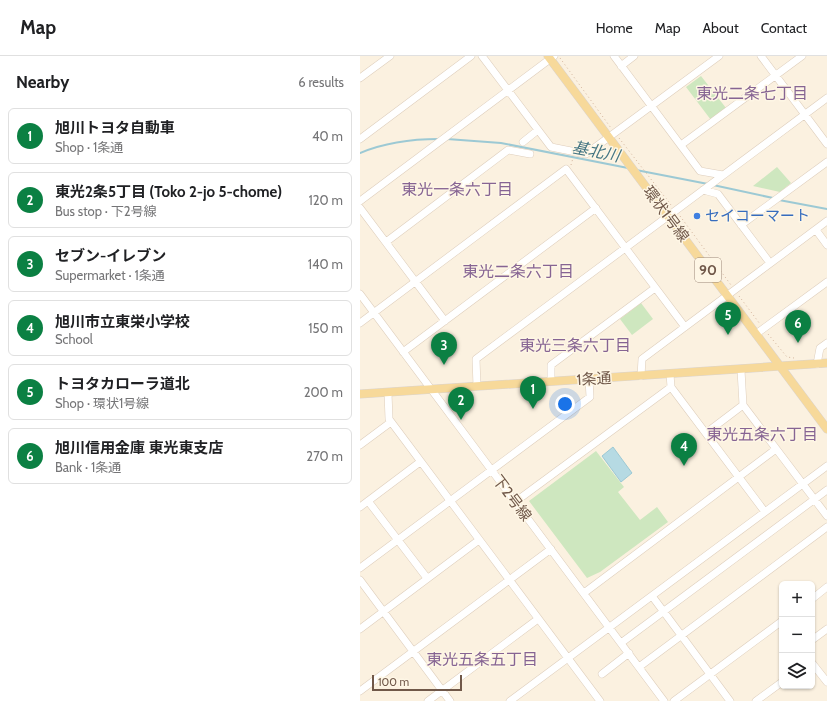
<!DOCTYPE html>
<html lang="en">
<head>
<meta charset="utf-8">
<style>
  body { margin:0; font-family:Cabin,"Noto Sans JP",sans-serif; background:#f2f2f2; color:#202124 }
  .controls { position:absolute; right:12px; bottom:12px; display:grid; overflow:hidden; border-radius:6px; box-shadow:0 1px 3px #0004 }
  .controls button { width:36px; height:36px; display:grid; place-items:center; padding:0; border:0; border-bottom:1px solid #e0e0e0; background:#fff; color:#202124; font:20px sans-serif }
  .scale { position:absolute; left:12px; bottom:10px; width:90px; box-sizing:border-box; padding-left:4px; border:2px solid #705849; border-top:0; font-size:11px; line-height:14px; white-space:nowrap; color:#705849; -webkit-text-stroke:3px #fef6e5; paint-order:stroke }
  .you { position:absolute; left:205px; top:348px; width:14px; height:14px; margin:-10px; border:3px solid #fff; border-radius:50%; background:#1a73e8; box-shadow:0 0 0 6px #1a73e833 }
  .badge { display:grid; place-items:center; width:26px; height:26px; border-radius:50%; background:#0b8043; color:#fff; font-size:13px; font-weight:700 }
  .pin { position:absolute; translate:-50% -33px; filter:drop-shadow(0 1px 2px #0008) }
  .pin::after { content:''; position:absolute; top:21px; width:14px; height:12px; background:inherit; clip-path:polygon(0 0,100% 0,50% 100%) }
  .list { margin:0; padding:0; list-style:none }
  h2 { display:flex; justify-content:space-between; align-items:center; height:52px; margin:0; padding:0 16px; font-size:17px }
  h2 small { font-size:13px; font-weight:400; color:#757577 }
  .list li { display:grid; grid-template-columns:26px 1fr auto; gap:12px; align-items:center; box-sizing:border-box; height:56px; margin:0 8px 8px; padding:0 8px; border:1px solid #e0e0e0; border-radius:6px }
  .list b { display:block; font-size:15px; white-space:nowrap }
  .list p { margin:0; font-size:13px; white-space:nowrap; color:#757577 }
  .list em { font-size:13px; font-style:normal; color:#757577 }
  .icon { flex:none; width:22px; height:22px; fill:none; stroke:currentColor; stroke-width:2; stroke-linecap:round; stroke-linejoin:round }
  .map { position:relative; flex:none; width:467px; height:645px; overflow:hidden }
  header { display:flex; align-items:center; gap:24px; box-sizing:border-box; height:56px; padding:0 20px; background:#fff; border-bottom:1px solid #e0e0e0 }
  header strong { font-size:19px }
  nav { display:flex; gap:22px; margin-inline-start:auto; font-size:14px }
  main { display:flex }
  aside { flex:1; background:#fff }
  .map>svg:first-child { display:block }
</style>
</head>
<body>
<header>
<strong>Map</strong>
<nav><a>Home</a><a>Map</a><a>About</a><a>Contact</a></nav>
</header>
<main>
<aside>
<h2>Nearby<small>6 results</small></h2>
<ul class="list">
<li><span class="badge">1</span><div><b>旭川トヨタ自動車</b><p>Shop · 1条通</p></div><em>40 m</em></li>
<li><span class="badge">2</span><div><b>東光2条5丁目 (Toko 2-jo 5-chome)</b><p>Bus stop · 下2号線</p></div><em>120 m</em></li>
<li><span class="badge">3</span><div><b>セブン-イレブン</b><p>Supermarket · 1条通</p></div><em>140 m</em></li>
<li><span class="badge">4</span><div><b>旭川市立東栄小学校</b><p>School</p></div><em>150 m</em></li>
<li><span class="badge">5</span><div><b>トヨタカローラ道北</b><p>Shop · 環状1号線</p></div><em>200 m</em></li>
<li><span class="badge">6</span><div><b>旭川信用金庫 東光東支店</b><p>Bank · 1条通</p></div><em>270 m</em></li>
</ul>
</aside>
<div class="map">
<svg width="467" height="645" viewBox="0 0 467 645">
  <rect width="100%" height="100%" fill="#fbf1e0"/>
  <!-- green -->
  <path fill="#cee7bf" d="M341,20L366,52L351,64L326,31Z
    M417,111L431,127L420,136L393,130Z
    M281,247L293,263L272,279L260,263Z
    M236,395L264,431L258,436L280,464L297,451L308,466L240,516L227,522L169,445Z"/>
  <!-- water -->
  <path fill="#b6dae3" stroke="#9cc9d4" d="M253,391L272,417L261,426L242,400Z"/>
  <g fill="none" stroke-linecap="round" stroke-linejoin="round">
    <!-- stream -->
    <path stroke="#9cc9d4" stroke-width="2" d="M87,83L141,87L268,112
      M0,97C24,87 52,83 79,83
      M276,114L348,128
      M353,129L413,142
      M419,144L467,153"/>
    <!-- minor casing -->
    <g stroke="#decebc" stroke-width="8">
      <path id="minor" d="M122,0L191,91L226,98L359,0
        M254,0L340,115L363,119
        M401,0L467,88
        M261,10L274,0
        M0,22L30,0
        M0,83L111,0
        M163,86L178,74
        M321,89L442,0
        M343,134L358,138L410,207
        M0,145L194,0
        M0,152L85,265
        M381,169L467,106
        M456,174L467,189
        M26,186L148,94L170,98
        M0,238L304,645
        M0,267L206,113L325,271
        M396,278L467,226
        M43,296L236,152
        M457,308L460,292L467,287
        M381,314L383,349L467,460
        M310,318L311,331L405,456
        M281,320L282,303L467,165
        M191,325V309L295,232
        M117,330L116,303L467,42
        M28,337L29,363L240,645
        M346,377L383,349
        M0,389L31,366
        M8,445L67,522
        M155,446L311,331
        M0,451L60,406
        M0,512L230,341L229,323
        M0,524L90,645
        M224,537L416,393
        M292,540L370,645
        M452,543L467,531
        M0,573L119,484
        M452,584L467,573
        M261,587L467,434
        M452,607L467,626
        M279,611L467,471
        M242,618L269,597
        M0,635L191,493
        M68,645L178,563
        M150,645L467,410
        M314,645L422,565
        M396,645L422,626"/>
    </g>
    <!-- major casing -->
    <g stroke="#dad4d0" stroke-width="9">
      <path id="major" d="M188,0L467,373
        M0,338L467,307"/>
    </g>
    <!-- path -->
    <path stroke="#d3b49c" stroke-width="1" stroke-dasharray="1 3" stroke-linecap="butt" d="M200,2L251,72
      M259,82L311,149
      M211,109L213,102
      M320,160L371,229
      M379,240L400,268
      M408,278L427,301L434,302"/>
    <!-- minor -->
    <use href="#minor" stroke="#fff" stroke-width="7"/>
    <!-- major -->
    <use href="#major" stroke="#f7d99a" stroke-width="8"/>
  </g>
  <!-- markers -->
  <circle fill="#3f7fe0" stroke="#fef6e5" stroke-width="1.5" cx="337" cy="160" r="4"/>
  <g text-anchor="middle" stroke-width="3" stroke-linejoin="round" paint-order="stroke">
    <!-- shield labels -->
    <rect fill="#fef6e5" stroke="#9b8778" stroke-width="1" x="335" y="202" width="26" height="24" rx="3"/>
    <g font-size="14" font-weight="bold" fill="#705849">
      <text x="348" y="219">90</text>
    </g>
    <!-- street labels -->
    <g font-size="15" fill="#705849" stroke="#fef6e5">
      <text transform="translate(306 158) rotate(53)" y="5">環状1号線</text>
      <text transform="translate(234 323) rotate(-3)" y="5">1条通</text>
      <text transform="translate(152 442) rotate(53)" y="5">下2号線</text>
    </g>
    <!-- shop labels -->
    <g font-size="15" fill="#366cbe" stroke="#fef6e5" text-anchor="start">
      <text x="345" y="165">セイコーマート</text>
    </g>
    <!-- neighbourhood labels -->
    <g font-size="16" fill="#866493" stroke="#fef6e5">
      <text x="392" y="43">東光二条七丁目</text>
      <text x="97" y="139">東光一条六丁目</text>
      <text x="158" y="221">東光二条六丁目</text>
      <text x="215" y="295">東光三条六丁目</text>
      <text x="402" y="384">東光五条六丁目</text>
      <text x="122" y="609">東光五条五丁目</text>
    </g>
    <!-- water labels -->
    <g font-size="16" font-style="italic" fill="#447583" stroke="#fef6e5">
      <text transform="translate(236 95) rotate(11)" y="6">基北川</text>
    </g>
  </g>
</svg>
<div class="controls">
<button>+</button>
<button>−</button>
<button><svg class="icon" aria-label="layers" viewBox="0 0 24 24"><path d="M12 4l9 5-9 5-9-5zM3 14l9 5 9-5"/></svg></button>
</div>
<div class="scale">100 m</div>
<div class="you"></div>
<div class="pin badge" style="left:173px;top:353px">1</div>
<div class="pin badge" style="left:101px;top:364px">2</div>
<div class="pin badge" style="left:84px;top:309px">3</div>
<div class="pin badge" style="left:324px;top:410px">4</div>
<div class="pin badge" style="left:368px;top:279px">5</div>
<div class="pin badge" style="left:438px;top:287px">6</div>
</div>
</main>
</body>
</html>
